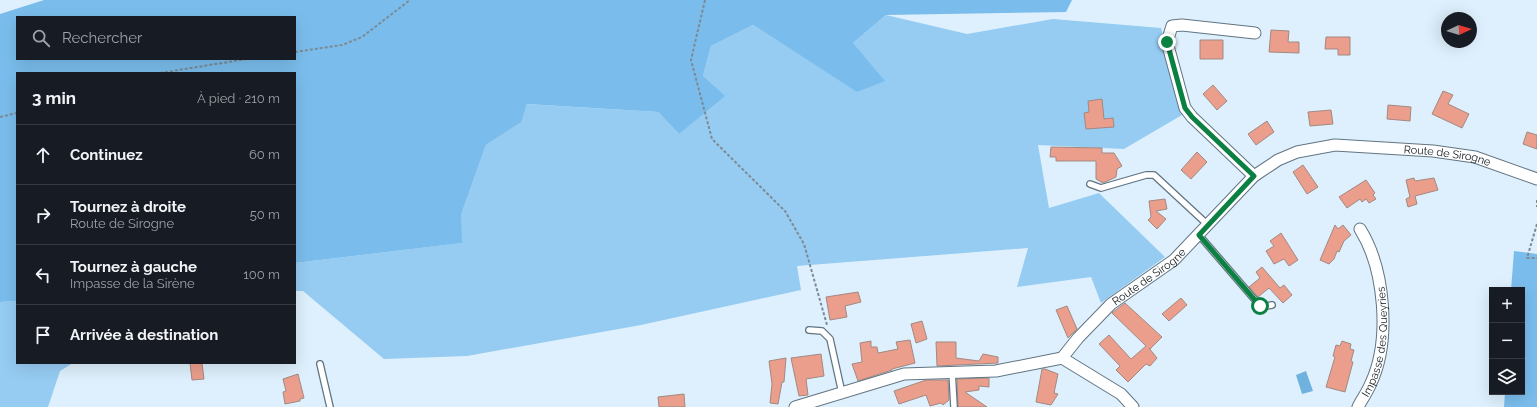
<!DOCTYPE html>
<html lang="fr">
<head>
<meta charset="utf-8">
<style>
  body { margin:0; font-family:Raleway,sans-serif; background:#242831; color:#f1f3f6 }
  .controls { position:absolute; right:12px; bottom:12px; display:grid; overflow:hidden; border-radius:0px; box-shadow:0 4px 16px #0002 }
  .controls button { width:36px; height:36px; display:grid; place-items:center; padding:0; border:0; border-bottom:1px solid #363941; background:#171b24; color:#f1f3f6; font:20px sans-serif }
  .compass { position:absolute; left:1441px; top:12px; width:36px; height:36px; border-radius:50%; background:#171b24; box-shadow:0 4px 16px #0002; rotate:86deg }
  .stop { position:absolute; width:12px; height:12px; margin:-9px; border:3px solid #0b8043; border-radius:50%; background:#fff }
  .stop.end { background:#0b8043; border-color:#fff; box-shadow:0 1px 4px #0008 }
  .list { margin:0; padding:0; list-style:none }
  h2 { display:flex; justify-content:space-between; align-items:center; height:52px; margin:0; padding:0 16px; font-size:17px }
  h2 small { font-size:13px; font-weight:400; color:#9ea1a6 }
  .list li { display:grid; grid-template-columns:26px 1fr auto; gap:12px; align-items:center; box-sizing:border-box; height:60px; padding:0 16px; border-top:1px solid #363941 }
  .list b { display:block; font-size:15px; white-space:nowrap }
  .list p { margin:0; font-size:13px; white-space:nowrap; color:#9ea1a6 }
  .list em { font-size:13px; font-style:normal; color:#9ea1a6 }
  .icon { flex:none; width:22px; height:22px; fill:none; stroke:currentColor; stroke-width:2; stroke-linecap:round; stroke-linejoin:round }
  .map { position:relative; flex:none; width:1537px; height:407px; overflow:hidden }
  .search { position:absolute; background:#171b24; box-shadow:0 4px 16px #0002; left:16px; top:16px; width:280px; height:44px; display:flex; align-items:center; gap:10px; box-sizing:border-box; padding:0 14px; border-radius:0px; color:#9ea1a6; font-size:15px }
  .panel { position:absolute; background:#171b24; box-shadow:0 4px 16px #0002; left:16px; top:72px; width:280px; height:292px; border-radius:0px }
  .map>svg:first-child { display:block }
</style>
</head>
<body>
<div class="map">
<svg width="1537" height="407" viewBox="0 0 1537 407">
  <rect width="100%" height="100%" fill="#def0fd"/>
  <!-- green -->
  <path fill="#96ccf2" d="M886,15L967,34L1053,19L1161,28L1182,115L1124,149L1038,145L1049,208L1099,193L1165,257L1101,303L1091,277L1017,287L1028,248L797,266L801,290L641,325L467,356L384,359L303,291H295V263L461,243V215L486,145L520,122L527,104L658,112L679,134L703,76L711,46L753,25L858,92L853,43Z
    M17,301V363H73L60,371L48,407H0V302Z"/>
  <!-- forest -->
  <path fill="#7abdec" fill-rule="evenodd" d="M44,0H1072L1066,12L886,15L853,43L885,81L857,92L753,25L711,46L703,76L725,96L679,134L658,112L527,104L521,122L486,145L461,215L462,243L295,263V73H17V301L0,302V14ZM17,17H295V59H17Z
    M1514,251L1537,254V407H1504L1505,392H1522V290H1511Z"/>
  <!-- water -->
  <path fill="#6fb2e0" d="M1306,371L1313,391L1302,394L1296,375Z"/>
  <!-- building -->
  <path fill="#ea9e8b" stroke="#a28983" d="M1271,30L1289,31L1288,42H1299V53L1269,52Z
    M1326,37H1350V55H1338V49H1325Z
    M1200,40H1223V59H1200Z
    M1213,85L1227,101L1217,110L1203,94Z
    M1443,91L1453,95L1448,104L1469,114L1462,128L1432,114Z
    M1102,99L1104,119L1113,118L1114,127L1086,129L1084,113L1089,112L1088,101Z
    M1388,105L1411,107L1410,121L1387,119Z
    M1331,110L1333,124L1310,126L1308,112Z
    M1267,121L1274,132L1256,145L1248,134Z
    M1527,132L1537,135V149L1523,144Z
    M1051,147L1102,148V153H1114L1122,166L1117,169L1116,177L1103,183L1096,179V161H1056V157H1050Z
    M1197,152L1207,162L1191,179L1181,170Z
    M1303,165L1318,187L1307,194L1293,172Z
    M1414,178L1415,181L1434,178L1438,190L1415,196L1417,204L1408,207L1406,199L1410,197L1406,180Z
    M1366,180L1375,193L1373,195L1376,199L1369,203L1366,199L1362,202L1360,199L1347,208L1339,197Z
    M1165,199L1167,209L1156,211L1166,219L1157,229L1148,220L1151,217L1149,201Z
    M1335,225L1338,229L1343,225L1351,235L1344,241L1339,252L1337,251L1334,259L1329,264L1320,260Z
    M1281,233L1298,260L1289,266L1284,259L1274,264L1266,251L1274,246L1270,241Z
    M1262,267L1280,288L1284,285L1292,295L1283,303L1269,288L1258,297L1249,287L1260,278L1256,272Z
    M858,292L861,302L845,306L847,317L830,320L826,297Z
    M1181,298L1187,305L1169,321L1162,314Z
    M1125,303L1162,337L1150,349L1149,348L1157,358L1150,366L1146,364L1128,382L1116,370L1120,366L1099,344L1109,335L1131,359L1146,346L1112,313Z
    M1067,306L1077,329L1068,338L1056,310Z
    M922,321L927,339L916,343L911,324Z
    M910,340L915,363L892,369V370L858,381L852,364L862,362L860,343L871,341V347H877L878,353L898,349L896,342Z
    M1342,341L1351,344L1350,349L1354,350L1351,361L1353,362L1345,392L1326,387L1335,357L1333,356L1336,345L1340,346Z
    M936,342H956V358L979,361L983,354L998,357V363L937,366Z
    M821,354L824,376L806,379L808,395L799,396L791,358Z
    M786,358L784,382H782L778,404L770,403L772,384L769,361Z
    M190,363H202L204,379L192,380Z
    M1042,369H1045L1058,374L1054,393L1058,394L1051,405L1036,402Z
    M298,374L304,398L300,399V401L285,404L283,392L286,391L283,379Z
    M989,378V387L979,386V390L965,392L987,407H958L957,379Z
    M926,380H948L949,400L943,405L941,403L930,406L926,395L899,404L894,391Z
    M684,394L685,407H659L658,397Z"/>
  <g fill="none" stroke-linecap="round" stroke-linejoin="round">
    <!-- lane casing -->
    <g stroke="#617482" stroke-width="8">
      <path id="lane" d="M1090,184L1101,188L1146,175H1154L1208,225
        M1199,235L1261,307L1272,305
        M809,330L822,331L830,339L842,393
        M320,364L330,407
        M952,371L954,407"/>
    </g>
    <!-- street casing -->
    <g stroke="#617482" stroke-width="13">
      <g id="street">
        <path d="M1254,176L1192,117L1185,108L1167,42L1172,26L1182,25L1255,33"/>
        <path d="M1062,358L1121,394L1133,407"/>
        <path id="s1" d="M795,407L904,374L996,371L1062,358L1078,338L1111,304L1174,260L1254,176L1278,160L1297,152L1335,145L1433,151L1475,157L1537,179"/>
        <path id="s2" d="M1358,407C1362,399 1368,391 1371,383C1391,340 1385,269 1360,229"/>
      </g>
    </g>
    <!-- path -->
    <path stroke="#7d8a94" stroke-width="2" stroke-dasharray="3 2" stroke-linecap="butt" d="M705,0L691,60L712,139L785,211L804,244L827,325
      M295,52L342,45L362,37L410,0
      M160,73L247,59
      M0,117L17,113
      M1537,200V207
      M1537,224L1527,258H1537"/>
    <!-- lane -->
    <use href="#lane" stroke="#fff" stroke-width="5.5"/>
    <!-- street -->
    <use href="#street" stroke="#fff" stroke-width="11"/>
  </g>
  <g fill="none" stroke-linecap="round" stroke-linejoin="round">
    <!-- route -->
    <path stroke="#0b8043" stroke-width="5" d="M1167,42L1185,108L1192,117L1254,176L1199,235L1260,306"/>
  </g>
  <g text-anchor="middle" stroke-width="4" stroke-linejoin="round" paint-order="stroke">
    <!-- street labels -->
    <g font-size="11" fill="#121a1f" stroke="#fff">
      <text dy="4" stroke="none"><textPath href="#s1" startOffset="740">Route de Sirogne</textPath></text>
      <text dy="4" stroke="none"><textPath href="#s1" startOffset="393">Route de Sirogne</textPath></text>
      <text dy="4" stroke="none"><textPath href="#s2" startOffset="69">Impasse des Queyries</textPath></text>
    </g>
  </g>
</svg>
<div class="controls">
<button>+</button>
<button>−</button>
<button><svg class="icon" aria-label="layers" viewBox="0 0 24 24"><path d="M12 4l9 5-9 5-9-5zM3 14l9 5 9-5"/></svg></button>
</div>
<svg class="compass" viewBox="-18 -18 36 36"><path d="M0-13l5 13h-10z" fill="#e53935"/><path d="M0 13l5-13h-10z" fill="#9ea1a6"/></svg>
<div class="stop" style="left:1260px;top:306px"></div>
<div class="stop end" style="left:1167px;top:42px"></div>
<div class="search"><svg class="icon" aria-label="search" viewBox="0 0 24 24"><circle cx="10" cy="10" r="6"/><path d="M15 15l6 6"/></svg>Rechercher</div>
<section class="panel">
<h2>3 min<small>À pied · 210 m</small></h2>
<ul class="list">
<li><svg class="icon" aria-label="ahead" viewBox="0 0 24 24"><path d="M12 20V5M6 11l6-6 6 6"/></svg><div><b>Continuez</b></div><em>60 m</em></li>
<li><svg class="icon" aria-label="right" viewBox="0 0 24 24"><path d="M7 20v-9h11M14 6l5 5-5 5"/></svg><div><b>Tournez à droite</b><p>Route de Sirogne</p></div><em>50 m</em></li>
<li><svg class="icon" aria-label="left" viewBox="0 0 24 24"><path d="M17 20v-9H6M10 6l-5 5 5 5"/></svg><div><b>Tournez à gauche</b><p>Impasse de la Sirène</p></div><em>100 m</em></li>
<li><svg class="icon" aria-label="arrive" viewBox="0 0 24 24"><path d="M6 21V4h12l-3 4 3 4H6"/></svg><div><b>Arrivée à destination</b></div></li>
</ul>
</section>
</div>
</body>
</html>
